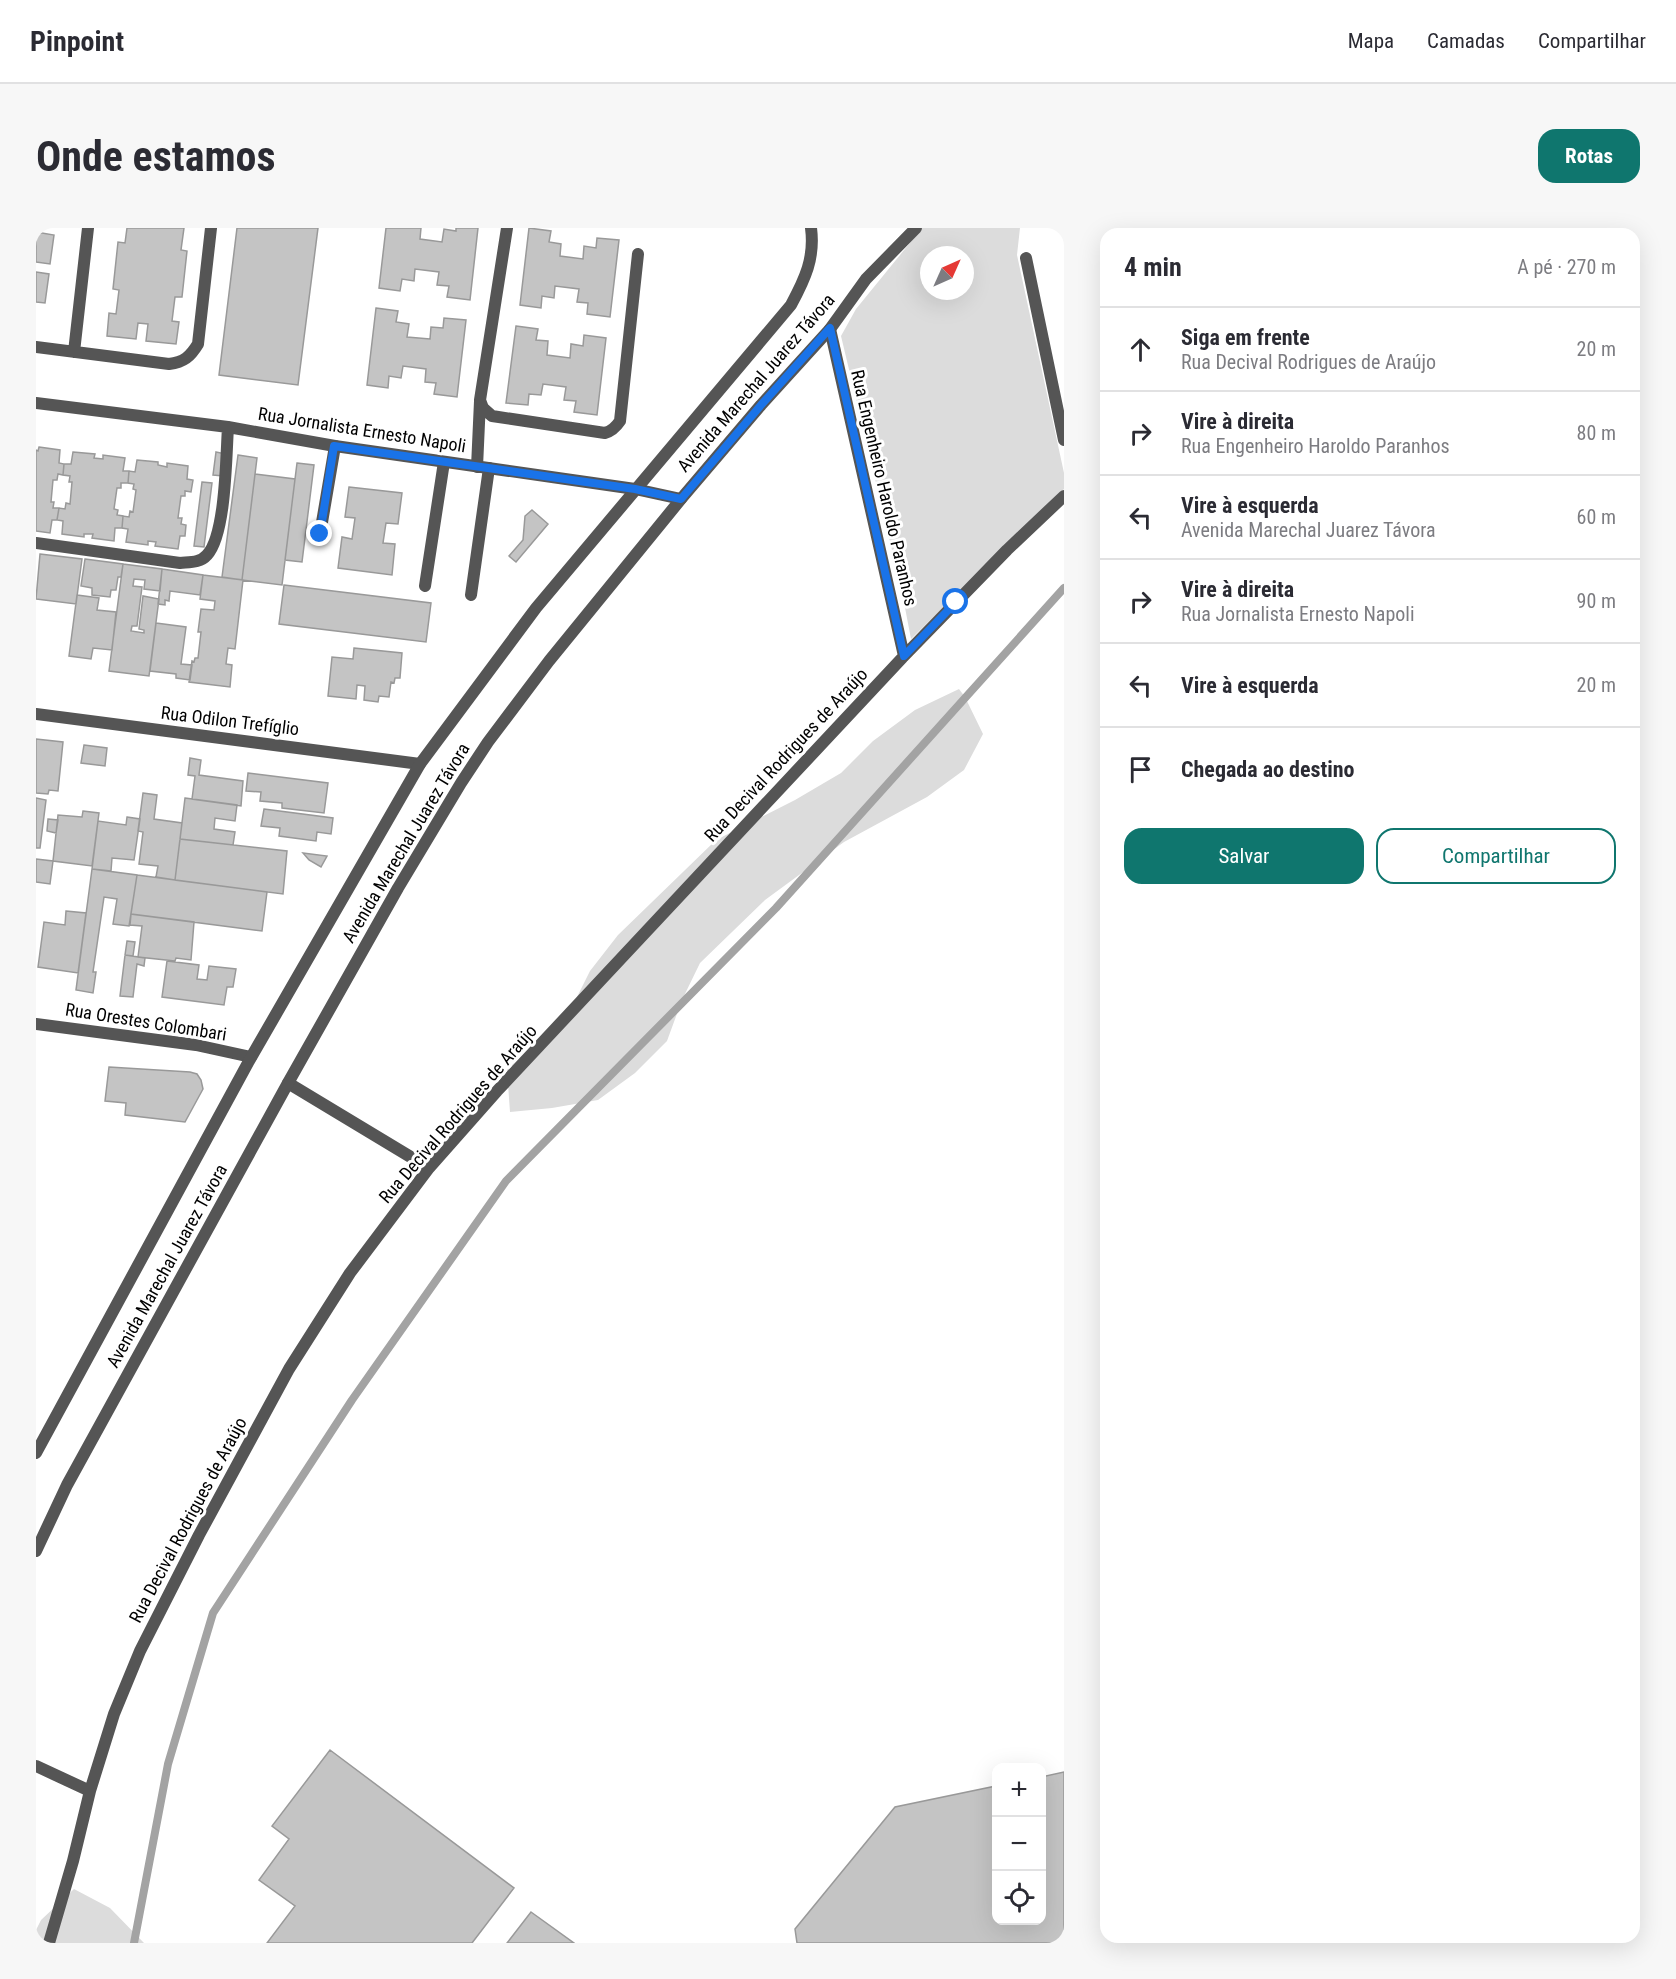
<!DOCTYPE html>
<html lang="pt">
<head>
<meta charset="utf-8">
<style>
  body { margin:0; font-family:"Roboto Condensed",sans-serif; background:#f7f7f7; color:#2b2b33 }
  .controls { position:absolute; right:18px; bottom:18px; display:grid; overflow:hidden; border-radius:12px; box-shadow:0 6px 24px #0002 }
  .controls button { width:54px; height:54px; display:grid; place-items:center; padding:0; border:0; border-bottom:2px solid #e1e1e2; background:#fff; color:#2b2b33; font:30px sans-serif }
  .compass { position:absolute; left:884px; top:18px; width:54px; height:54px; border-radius:50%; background:#fff; box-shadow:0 6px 24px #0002; rotate:45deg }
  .stop { position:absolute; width:18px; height:18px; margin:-14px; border:4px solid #1a73e8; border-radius:50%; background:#fff }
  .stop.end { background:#1a73e8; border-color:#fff; box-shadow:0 2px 6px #0008 }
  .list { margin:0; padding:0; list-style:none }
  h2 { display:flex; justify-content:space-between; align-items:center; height:78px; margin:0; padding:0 24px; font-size:26px }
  h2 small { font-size:20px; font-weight:400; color:#7c7c81 }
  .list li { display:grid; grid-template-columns:39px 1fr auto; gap:18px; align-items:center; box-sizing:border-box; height:84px; padding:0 24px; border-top:2px solid #e1e1e2 }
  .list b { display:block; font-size:22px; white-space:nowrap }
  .list p { margin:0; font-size:20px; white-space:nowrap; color:#7c7c81 }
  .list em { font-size:20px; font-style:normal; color:#7c7c81 }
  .actions { display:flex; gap:12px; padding:18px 24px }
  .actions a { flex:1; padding:14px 0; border:2px solid #0f766e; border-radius:18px; text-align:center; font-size:21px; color:#0f766e }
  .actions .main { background:#0f766e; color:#fff }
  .icon { flex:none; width:33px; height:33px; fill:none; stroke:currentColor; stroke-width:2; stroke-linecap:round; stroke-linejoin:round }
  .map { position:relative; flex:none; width:1028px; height:1715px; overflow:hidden; border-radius:18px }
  header { display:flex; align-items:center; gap:36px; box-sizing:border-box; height:84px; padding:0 30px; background:#fff; border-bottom:2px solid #e1e1e2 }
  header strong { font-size:28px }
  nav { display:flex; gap:33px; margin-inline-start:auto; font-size:21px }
  .intro { display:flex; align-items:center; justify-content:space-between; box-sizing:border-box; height:144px; padding:0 36px }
  h1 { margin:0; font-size:42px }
  .button { padding:15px 27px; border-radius:18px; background:#0f766e; color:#fff; font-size:21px; font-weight:700 }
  main { display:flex; gap:36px; padding:0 36px }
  aside { flex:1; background:#fff; border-radius:18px; box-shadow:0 6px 24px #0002 }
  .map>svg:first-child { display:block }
</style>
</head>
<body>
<header>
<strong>Pinpoint</strong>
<nav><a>Mapa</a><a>Camadas</a><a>Compartilhar</a></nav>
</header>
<div class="intro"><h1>Onde estamos</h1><a class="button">Rotas</a></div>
<main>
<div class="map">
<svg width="1028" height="1715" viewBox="0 0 1028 1715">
  <rect width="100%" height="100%" fill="#fff"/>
  <!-- green -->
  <path fill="#dcdcdc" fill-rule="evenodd" d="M886,0H984L981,27L1028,245V261L875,411L866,364L805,108L820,81ZM893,27H929V63H893Z
    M923,461L929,469L947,506L928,542L891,569L808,614L729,672L664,735L646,772L631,813L599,845L562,872L516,880L474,884L471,842L536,779L554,743L582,707L680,612L759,572L805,545L837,513L879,482Z
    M38,1661L74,1680L108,1715H0V1702L5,1692Z"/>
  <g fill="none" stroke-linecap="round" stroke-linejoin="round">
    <!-- stream -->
    <path stroke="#a3a3a3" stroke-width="8" d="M98,1715L132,1536L177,1385L316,1172L470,953L740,680L1028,360"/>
  </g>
  <!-- building -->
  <path fill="#c4c4c4" stroke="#999" stroke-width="1.5" d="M91,0H148L145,22L151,23L146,69H139L136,93L143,94L140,116L110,113L112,96L102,95L100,111L71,108L73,85L80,86L83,62L77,61L82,14L89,15Z
    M201,0H282L262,157L183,147Z
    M350,0H385L384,11L406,14L408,1L420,3V0H442L434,72L411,69L413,58L401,57L403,44L379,41L378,53L366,51L364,63L343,60Z
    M493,0L515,3L513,14L525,16L524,28L547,31L548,18L560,20L561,10L583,12L574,89L551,86L552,75L541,74L543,61L519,58L518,70L506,68L505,80L484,77Z
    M0,4L18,7L14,36L0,34Z
    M0,44L13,46L9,75L0,74Z
    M340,80L362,83L360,94L373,96L371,109L394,111L395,99L407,100L408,90L430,92L421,169L398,166L400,155L389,154L390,141L367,138L365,150L353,148L352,160L331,157Z
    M480,98L502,101L500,112L512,113L511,127L534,130L535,116L547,118L548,107L570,110L561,187L538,184L540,173L528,172L530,159L507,156L505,167L493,166L492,177L470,175Z
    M3,219L24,222L23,235L28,236L27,247L22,246L21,252H17L15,274H18L17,280H23L21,292H16L14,305L0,303V222L2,223Z
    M37,224L59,226L58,230L67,231V227L89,230L87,243H93L92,255H85V260H81L78,281L82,282L81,287L87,288L86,300H79L78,313L56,310L57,306H48V309L26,306L27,293L21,292L23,280L29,281L30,275L34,276L36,254H33L34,248L27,247L28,236H35Z
    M180,224L190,226L187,248L177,247Z
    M202,227L221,230L206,352L186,349Z
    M101,232L122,234V237L131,239V235L152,238L151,251L157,252L155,264L149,263V268H145L142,290H146L145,296L150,297L149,308H144L142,321L119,318L120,314L112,313V317L90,314L92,301L86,300L87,288L93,289L94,283L97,284L100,262L97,261L98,256L92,255L93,243L99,244Z
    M261,235L278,237L266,334L249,332Z
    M219,246L259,251L246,357L206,352Z
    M166,254L176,255L168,319L158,318Z
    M313,259L366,265L362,296L350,295L347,315L359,316L356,347L302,340L306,309L316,311L319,290L309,289Z
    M496,282L512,296L480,334L473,328L487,312L489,288Z
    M4,326L46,331L40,376L0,371Z
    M49,331L87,336L85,349H82L80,362H75L74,369L56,367V360L45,358Z
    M87,336L126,341L124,363L108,361L109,352L98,351L97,358L106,359L101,398H96L95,403L108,405V402L103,401L107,368L123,371L113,448L73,443Z
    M126,341L167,347L164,367L134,363L133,373L129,372V377L122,376Z
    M167,347L207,352L199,421L192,420L190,436L196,437L194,459L153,454L156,433L158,434L159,430H162L165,404H162L165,381L178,382L179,373L164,371Z
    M248,357L395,375L390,414L243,396Z
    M41,367L63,370L61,382L80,384L76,422L57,420L55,431L33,428Z
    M120,395L150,399L145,436L156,437L154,452L140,450V446L114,443Z
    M318,420L366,425L364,450H359L358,455L355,454L353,469L343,468L342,474L328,472L329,458L321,457L320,471L292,468L296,429L317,431Z
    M0,511L27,514L22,563L13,562L12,566L0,565Z
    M48,517L71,520L69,538L45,535Z
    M154,530L165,532L163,547L207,553L205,578L156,571L159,548L152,547Z
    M212,545L292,555L288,585L246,580V575L224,573L225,564L210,563Z
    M107,565L121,567L118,591L146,595L139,652L120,649L122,638L103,636L107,604L102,603Z
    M0,570L10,572L4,620H0Z
    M149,570L201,577L199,593L179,590L178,601L199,604L197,617L144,611Z
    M228,581L297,590L295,606L281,604L280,613L243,608L244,600L225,598Z
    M47,583L63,585L56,638L17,633L22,587L46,589Z
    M91,589L104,591L98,632L76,630L75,643L56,641L62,593L90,597Z
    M12,591L22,592L20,605L11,603Z
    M144,611L251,623L247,666L139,652Z
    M267,625L291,628L285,639L273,632Z
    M0,631L17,633L14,656L0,654Z
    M56,641L101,647L93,698L77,696L81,671L68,669L57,744H60L57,765L40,762Z
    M101,647L231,664L226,703L95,686Z
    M30,683L50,685L42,745L2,739L8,694L29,697Z
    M95,686L158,694L155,732L140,730L139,733L102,729L106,698L94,697Z
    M91,713L99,714L97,728L89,727Z
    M89,727L109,730L108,738L101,736L97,769L84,768Z
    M131,733L163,737L161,751L171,752L173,738L200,741L197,759H191L188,777L126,769Z
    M73,839L154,844L161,846L165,852L167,861L149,894L89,887L90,875L69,873Z
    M294,1522L478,1660L436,1715H231L259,1678L223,1652L253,1611L236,1598Z
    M1028,1544V1715H761L759,1701L859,1579L960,1558V1692H1005V1549Z
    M495,1684L538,1715H471Z"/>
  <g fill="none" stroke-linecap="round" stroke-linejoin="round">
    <!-- service -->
    <path stroke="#555" stroke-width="12" d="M284,306L299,218
      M389,358L408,234
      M435,367L453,240"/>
    <!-- minor -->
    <path stroke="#555" stroke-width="12" d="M471,0L444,172L447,180L456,188L569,205C576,203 580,199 584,193L602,26
      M990,30L1028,212
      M794,101L868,428
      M0,119L133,136C148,134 154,129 162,116L175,0
      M38,124L52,0
      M0,175L192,199L299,218L599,261L645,271
      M441,239L444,173
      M0,315L144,335C154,334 164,335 171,327C190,307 190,228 192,199
      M0,486L384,536
      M0,796L160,817L215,829
      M252,855L393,940
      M0,1538L54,1563
      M13,1715L37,1633L54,1563L78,1486L104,1423L163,1307L253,1141L314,1045L393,940L461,863L868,428L971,322L1028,268"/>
    <!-- tertiary -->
    <path stroke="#555" stroke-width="12" d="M0,1225L213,833L384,536L500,380L755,77C769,51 779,30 775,0
      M0,1323L31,1257L252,855L362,660L425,555L452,514L513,433L645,271L725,177L794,101L830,51L880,0"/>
  </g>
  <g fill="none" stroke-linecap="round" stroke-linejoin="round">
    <!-- route -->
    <path stroke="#1a73e8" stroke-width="8" d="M284,306L298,218L599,261L645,271L725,177L794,100L868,428L920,374"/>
  </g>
  <g text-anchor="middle" stroke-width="6" stroke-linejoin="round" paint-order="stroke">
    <!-- street labels -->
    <g font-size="18" fill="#000" stroke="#fff">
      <text transform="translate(720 155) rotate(-49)" y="6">Avenida Marechal Juarez Távora</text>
      <text transform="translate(326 202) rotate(9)" y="6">Rua Jornalista Ernesto Napoli</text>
      <text transform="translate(848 260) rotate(77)" y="6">Rua Engenheiro Haroldo Paranhos</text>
      <text transform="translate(194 493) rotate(7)" y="6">Rua Odilon Trefíglio</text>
      <text transform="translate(750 527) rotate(-47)" y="6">Rua Decival Rodrigues de Araújo</text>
      <text transform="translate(370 615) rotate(-59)" y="6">Avenida Marechal Juarez Távora</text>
      <text transform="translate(110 794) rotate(9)" y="6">Rua Orestes Colombari</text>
      <text transform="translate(422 886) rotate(-49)" y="6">Rua Decival Rodrigues de Araújo</text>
      <text transform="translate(131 1038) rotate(-61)" y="6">Avenida Marechal Juarez Távora</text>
      <text transform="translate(152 1292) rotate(-62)" y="6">Rua Decival Rodrigues de Araújo</text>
    </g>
  </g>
</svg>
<div class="controls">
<button>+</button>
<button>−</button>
<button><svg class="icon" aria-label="locate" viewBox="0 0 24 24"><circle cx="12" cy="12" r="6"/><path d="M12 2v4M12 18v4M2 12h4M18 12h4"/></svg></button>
</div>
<svg class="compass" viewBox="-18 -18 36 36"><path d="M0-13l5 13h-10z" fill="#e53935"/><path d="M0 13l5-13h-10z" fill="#7c7c81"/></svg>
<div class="stop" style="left:920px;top:374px"></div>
<div class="stop end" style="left:284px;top:306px"></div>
</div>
<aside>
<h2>4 min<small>A pé · 270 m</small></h2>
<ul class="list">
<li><svg class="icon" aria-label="ahead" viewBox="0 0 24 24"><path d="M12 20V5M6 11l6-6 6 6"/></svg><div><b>Siga em frente</b><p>Rua Decival Rodrigues de Araújo</p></div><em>20 m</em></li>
<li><svg class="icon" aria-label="right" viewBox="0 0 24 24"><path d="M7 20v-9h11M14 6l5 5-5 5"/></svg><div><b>Vire à direita</b><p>Rua Engenheiro Haroldo Paranhos</p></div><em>80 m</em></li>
<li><svg class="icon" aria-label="left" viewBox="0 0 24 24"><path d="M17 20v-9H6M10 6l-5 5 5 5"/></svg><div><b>Vire à esquerda</b><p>Avenida Marechal Juarez Távora</p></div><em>60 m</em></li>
<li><svg class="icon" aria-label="right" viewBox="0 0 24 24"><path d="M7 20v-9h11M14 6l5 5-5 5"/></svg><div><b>Vire à direita</b><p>Rua Jornalista Ernesto Napoli</p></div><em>90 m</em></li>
<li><svg class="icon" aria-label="left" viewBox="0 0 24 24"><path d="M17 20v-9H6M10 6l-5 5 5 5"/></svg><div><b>Vire à esquerda</b></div><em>20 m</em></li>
<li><svg class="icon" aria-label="arrive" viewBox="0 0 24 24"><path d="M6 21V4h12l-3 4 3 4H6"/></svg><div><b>Chegada ao destino</b></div></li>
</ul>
<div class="actions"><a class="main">Salvar</a><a>Compartilhar</a></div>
</aside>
</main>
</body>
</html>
